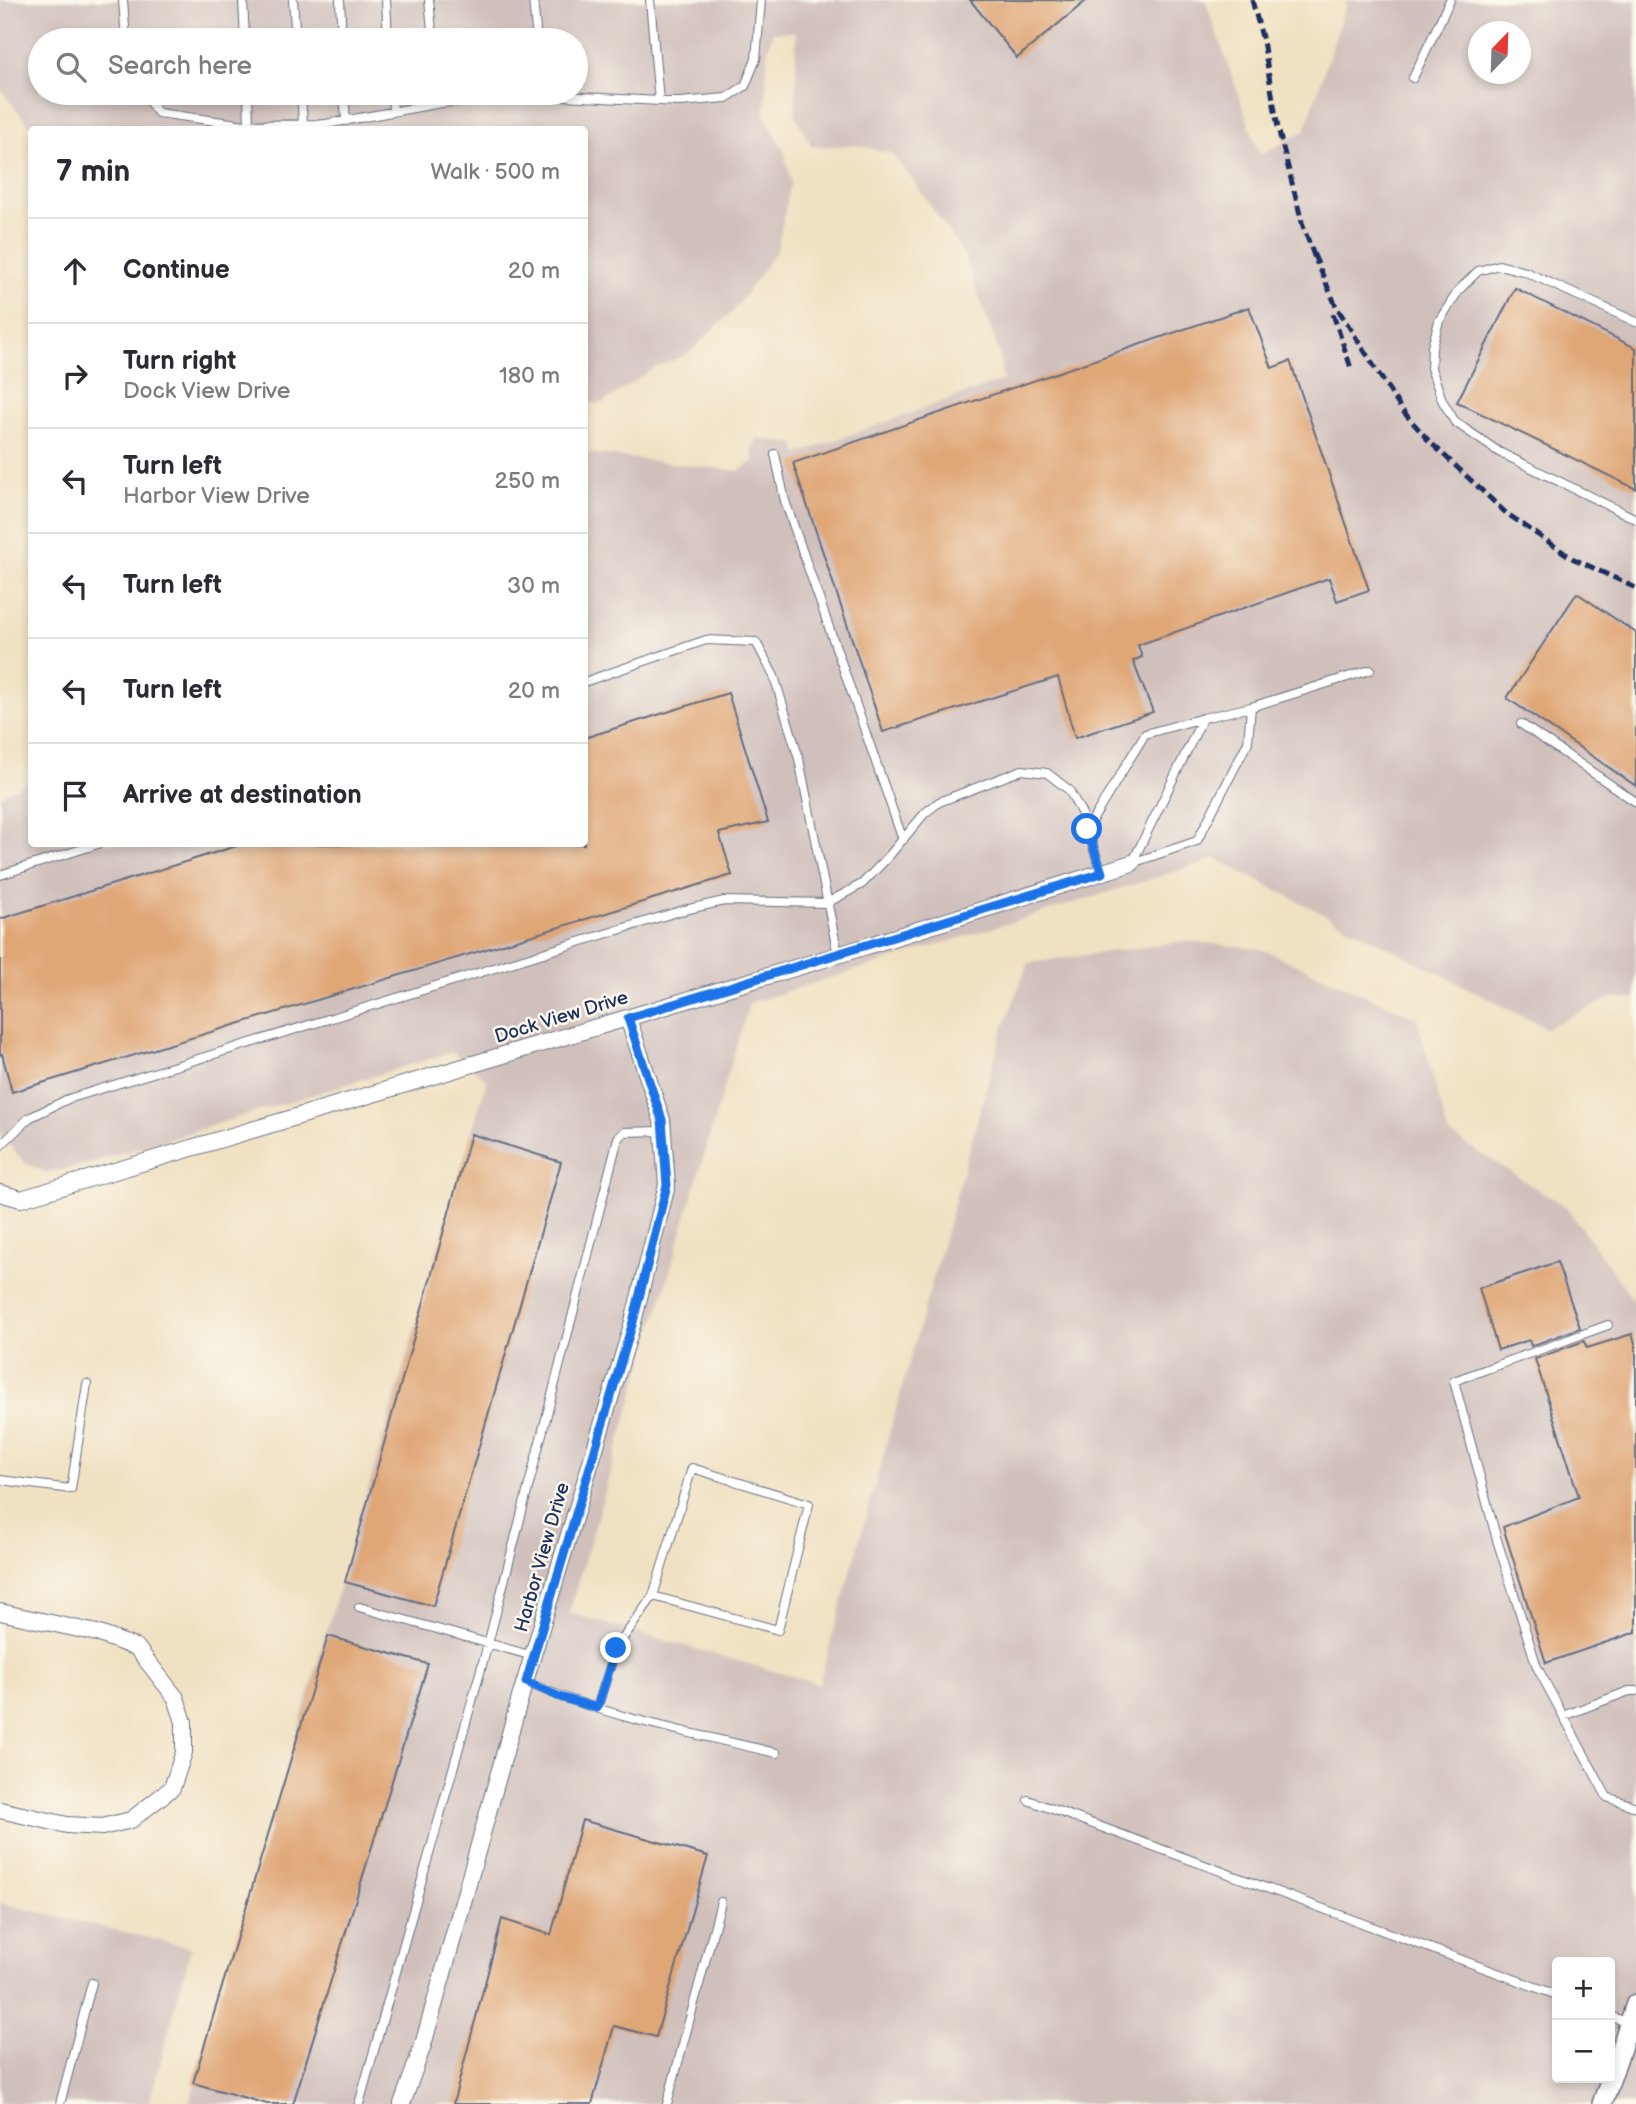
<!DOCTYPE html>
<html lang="en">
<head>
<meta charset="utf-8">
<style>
  body { margin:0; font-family:"Balsamiq Sans",sans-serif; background:#f7f7f7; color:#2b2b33 }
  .controls { position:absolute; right:21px; bottom:21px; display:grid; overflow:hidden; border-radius:7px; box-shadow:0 4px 10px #0003 }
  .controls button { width:63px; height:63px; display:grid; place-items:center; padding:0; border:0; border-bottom:2px solid #e1e1e2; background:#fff; color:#2b2b33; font:35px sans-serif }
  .compass { position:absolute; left:1468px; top:21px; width:63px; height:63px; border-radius:50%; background:#fff; box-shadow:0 4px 10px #0003; rotate:23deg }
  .stop { position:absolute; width:21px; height:21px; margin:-16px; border:5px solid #1a73e8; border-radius:50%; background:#fff }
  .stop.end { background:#1a73e8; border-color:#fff; box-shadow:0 2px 7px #0008 }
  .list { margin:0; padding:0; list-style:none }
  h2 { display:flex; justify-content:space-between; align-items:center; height:91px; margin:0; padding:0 28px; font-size:30px }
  h2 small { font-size:23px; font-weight:400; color:#7c7c81 }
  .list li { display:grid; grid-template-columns:46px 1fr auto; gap:21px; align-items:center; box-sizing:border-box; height:105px; padding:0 28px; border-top:2px solid #e1e1e2 }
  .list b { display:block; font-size:26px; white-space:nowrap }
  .list p { margin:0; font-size:23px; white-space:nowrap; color:#7c7c81 }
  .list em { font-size:23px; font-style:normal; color:#7c7c81 }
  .icon { flex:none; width:38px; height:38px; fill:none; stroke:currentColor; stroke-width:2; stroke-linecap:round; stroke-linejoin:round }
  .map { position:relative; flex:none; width:1636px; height:2104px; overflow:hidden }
  .search { position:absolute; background:#fff; box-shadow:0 4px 10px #0003; left:28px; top:28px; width:560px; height:77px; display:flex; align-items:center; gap:18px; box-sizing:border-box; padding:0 24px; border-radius:38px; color:#7c7c81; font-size:26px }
  .panel { position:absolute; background:#fff; box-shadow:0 4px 10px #0003; left:28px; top:126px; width:560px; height:721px; border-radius:7px }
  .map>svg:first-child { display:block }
</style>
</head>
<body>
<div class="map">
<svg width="1636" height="2104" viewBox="0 0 1636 2104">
  <rect width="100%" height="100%" fill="#fbf7ec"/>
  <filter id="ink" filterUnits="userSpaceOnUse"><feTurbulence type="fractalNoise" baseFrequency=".0143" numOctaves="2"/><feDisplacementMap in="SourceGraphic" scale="14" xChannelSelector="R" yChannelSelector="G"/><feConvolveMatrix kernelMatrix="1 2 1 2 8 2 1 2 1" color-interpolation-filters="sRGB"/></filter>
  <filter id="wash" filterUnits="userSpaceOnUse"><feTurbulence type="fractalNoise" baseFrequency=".00686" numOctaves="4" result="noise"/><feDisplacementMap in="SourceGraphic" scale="28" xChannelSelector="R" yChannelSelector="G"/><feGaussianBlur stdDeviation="1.57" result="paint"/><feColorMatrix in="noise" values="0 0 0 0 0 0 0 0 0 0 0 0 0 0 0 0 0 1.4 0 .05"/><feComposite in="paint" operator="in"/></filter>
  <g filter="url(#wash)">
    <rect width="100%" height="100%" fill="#f0e1c2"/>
    <!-- industrial -->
    <path fill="#d0c0bc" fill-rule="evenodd" d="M0,0H1205L1260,155L1305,131L1347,0H1636V998H1611L1546,1028L1216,859L749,1003L569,1613L819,1684L1001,1035L1028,963L1187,941L1261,949L1417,1018L1448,1133L1566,1207L1636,1304V2104H189L487,1080L452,1052L74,1168L46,1172L25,1163L0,1134V796L31,779L32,844H584L585,455L588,453L738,471L755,461L751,452L757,438L795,444L797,454L1003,380L999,352L963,253L913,180L890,153L857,145L812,147L796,116V32H773L767,53L765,115L784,151L791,182L777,250L734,310L686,355L654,368L602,403L585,404L584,130L32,129L0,89ZM1478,32H1520V74H1478ZM40,40H576V93H40ZM1557,1962H1610V2078H1557Z
      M0,1903L191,1948L149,2104H0Z"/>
    <g id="blocks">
      <!-- building -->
      <path fill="#dfa676" d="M970,0H1087L1017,58Z
        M1515,288L1636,348V489L1457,402Z
        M1249,307L1272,368L1290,361L1369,590L1337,601L1329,578L1138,645L1142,657L1133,661L1153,712L1075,738L1058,677L883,732L793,463Z
        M1577,593L1636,633V786L1507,698Z
        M728,693L768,822L719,833L732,875L12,1092L2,1054L0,1055V919L243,844H584V738Z
        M471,1134L561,1162L433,1606L345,1582Z
        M1557,1262L1580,1328L1531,1346L1529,1340L1498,1350L1479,1288Z
        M1632,1334L1636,1346V1632L1546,1663L1503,1527L1579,1497L1535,1359L1584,1341L1587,1348Z
        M328,1636L428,1664L293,2104H267L193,2083Z
        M582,1820L708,1856L656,2037L614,2026L592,2104H453L502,1919L551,1935Z"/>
    </g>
  </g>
  <g filter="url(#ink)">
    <use href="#blocks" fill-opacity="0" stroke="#666d81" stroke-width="2"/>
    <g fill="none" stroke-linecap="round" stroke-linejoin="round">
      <!-- service casing -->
      <g stroke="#666d81" stroke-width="10">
        <path id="service" d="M123,0L126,40
          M243,0L245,40
          M293,0L296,40
          M340,0L342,40
          M386,0L388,40
          M429,0L433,40
          M533,0L537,40
          M650,0L659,101
          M1413,78L1450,0
          M143,93L158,113L245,125L326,124L441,103
          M248,93L249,125
          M301,93L303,124
          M344,93L346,121
          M392,93L393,112
          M440,93L441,103L543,95L680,102L726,98L745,86L756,59L761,0
          M1636,322L1526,272L1499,265L1478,271L1459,290L1439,321L1432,347L1431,368L1442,400L1455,422L1499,452L1636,519
          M775,454L785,501L903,840
          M584,682L706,640L756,642L774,676L799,759L838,955
          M1521,724L1636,802
          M1087,829L1145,734L1203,718
          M1132,863L1203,718L1251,707L1370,670
          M1132,863L1197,841L1248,742L1251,707
          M0,875L98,844
          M0,1146L29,1118L68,1099L680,911L724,901L827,903L862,884L888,857L925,813L939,802L1022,770L1047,773L1069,790L1082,814L1102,873
          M1608,1325L1454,1381L1497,1540L1537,1667L1607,1797L1636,1807
          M0,1480L71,1489L87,1384
          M359,1607L533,1656
          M526,1682C605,1717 692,1733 776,1753
          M597,1708L616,1648L653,1596L692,1468L809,1504L778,1630L653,1596
          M1563,1716L1629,1691H1636
          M1028,1800L1557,1995
          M1610,2016L1629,2023
          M60,2104L92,1983
          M359,2104L488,1644L618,1138L624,1132L663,1131
          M667,2104L721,1902"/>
      </g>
      <!-- minor casing -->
      <g stroke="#666d81" stroke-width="18">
        <path id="minor" d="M0,1193L21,1199L838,955L1132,863
          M0,1612L97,1633L137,1648L176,1698L184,1722V1752L172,1788L131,1820L102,1827L67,1825L0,1810
          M402,2104L423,2045L520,1698L633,1322L667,1185L662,1120L628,1018"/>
      </g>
      <!-- tertiary casing -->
      <g stroke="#666d81" stroke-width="22">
        <path id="tertiary" d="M1602,2104L1636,2004"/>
      </g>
      <!-- service -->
      <use href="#service" stroke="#fff" stroke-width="8"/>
      <!-- minor -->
      <use href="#minor" stroke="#fff" stroke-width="16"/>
      <!-- tertiary -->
      <use href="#tertiary" stroke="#fff" stroke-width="19"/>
      <!-- rail -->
      <path stroke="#1b2f5e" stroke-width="5" stroke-dasharray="10 5" stroke-linecap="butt" d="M1252,0L1263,41L1278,128L1303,226L1317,264
        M1314,255L1336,306L1401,409L1429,441L1506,513L1572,558L1636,588
        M1333,314L1351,368"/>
    </g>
  </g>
  <g fill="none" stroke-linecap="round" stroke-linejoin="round" filter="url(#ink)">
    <!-- route -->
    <path stroke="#1a73e8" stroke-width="9" d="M616,1648L597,1708L560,1697L526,1682L633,1322L667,1185L662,1120L628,1018L1102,873L1087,829"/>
  </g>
  <g text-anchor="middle" stroke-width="5" stroke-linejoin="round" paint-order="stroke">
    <!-- street labels -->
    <g font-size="19" fill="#1b2f5e" stroke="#fbf7ec">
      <text transform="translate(561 1016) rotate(-17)" y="7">Dock View Drive</text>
      <text transform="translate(541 1557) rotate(-74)" y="7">Harbor View Drive</text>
    </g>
  </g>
</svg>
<div class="controls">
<button>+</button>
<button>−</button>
</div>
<svg class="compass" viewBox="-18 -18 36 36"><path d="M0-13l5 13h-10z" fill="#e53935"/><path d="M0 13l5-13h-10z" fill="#7c7c81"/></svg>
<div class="stop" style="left:1087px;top:829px"></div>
<div class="stop end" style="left:616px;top:1648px"></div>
<div class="search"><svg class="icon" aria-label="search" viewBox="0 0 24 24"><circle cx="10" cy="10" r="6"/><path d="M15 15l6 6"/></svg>Search here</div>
<section class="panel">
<h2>7 min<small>Walk · 500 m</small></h2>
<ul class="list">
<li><svg class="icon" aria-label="ahead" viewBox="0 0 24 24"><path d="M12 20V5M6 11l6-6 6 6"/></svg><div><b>Continue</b></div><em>20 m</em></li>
<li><svg class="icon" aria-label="right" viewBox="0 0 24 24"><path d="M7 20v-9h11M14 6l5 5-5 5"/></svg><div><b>Turn right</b><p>Dock View Drive</p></div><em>180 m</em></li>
<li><svg class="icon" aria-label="left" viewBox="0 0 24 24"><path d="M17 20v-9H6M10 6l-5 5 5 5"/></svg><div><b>Turn left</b><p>Harbor View Drive</p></div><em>250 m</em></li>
<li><svg class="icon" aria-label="left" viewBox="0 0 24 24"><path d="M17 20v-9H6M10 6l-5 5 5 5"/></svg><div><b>Turn left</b></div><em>30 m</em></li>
<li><svg class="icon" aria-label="left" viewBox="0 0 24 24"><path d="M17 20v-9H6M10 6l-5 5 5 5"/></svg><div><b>Turn left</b></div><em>20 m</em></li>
<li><svg class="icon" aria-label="arrive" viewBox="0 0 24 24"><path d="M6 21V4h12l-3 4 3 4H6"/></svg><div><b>Arrive at destination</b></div></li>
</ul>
</section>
</div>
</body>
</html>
